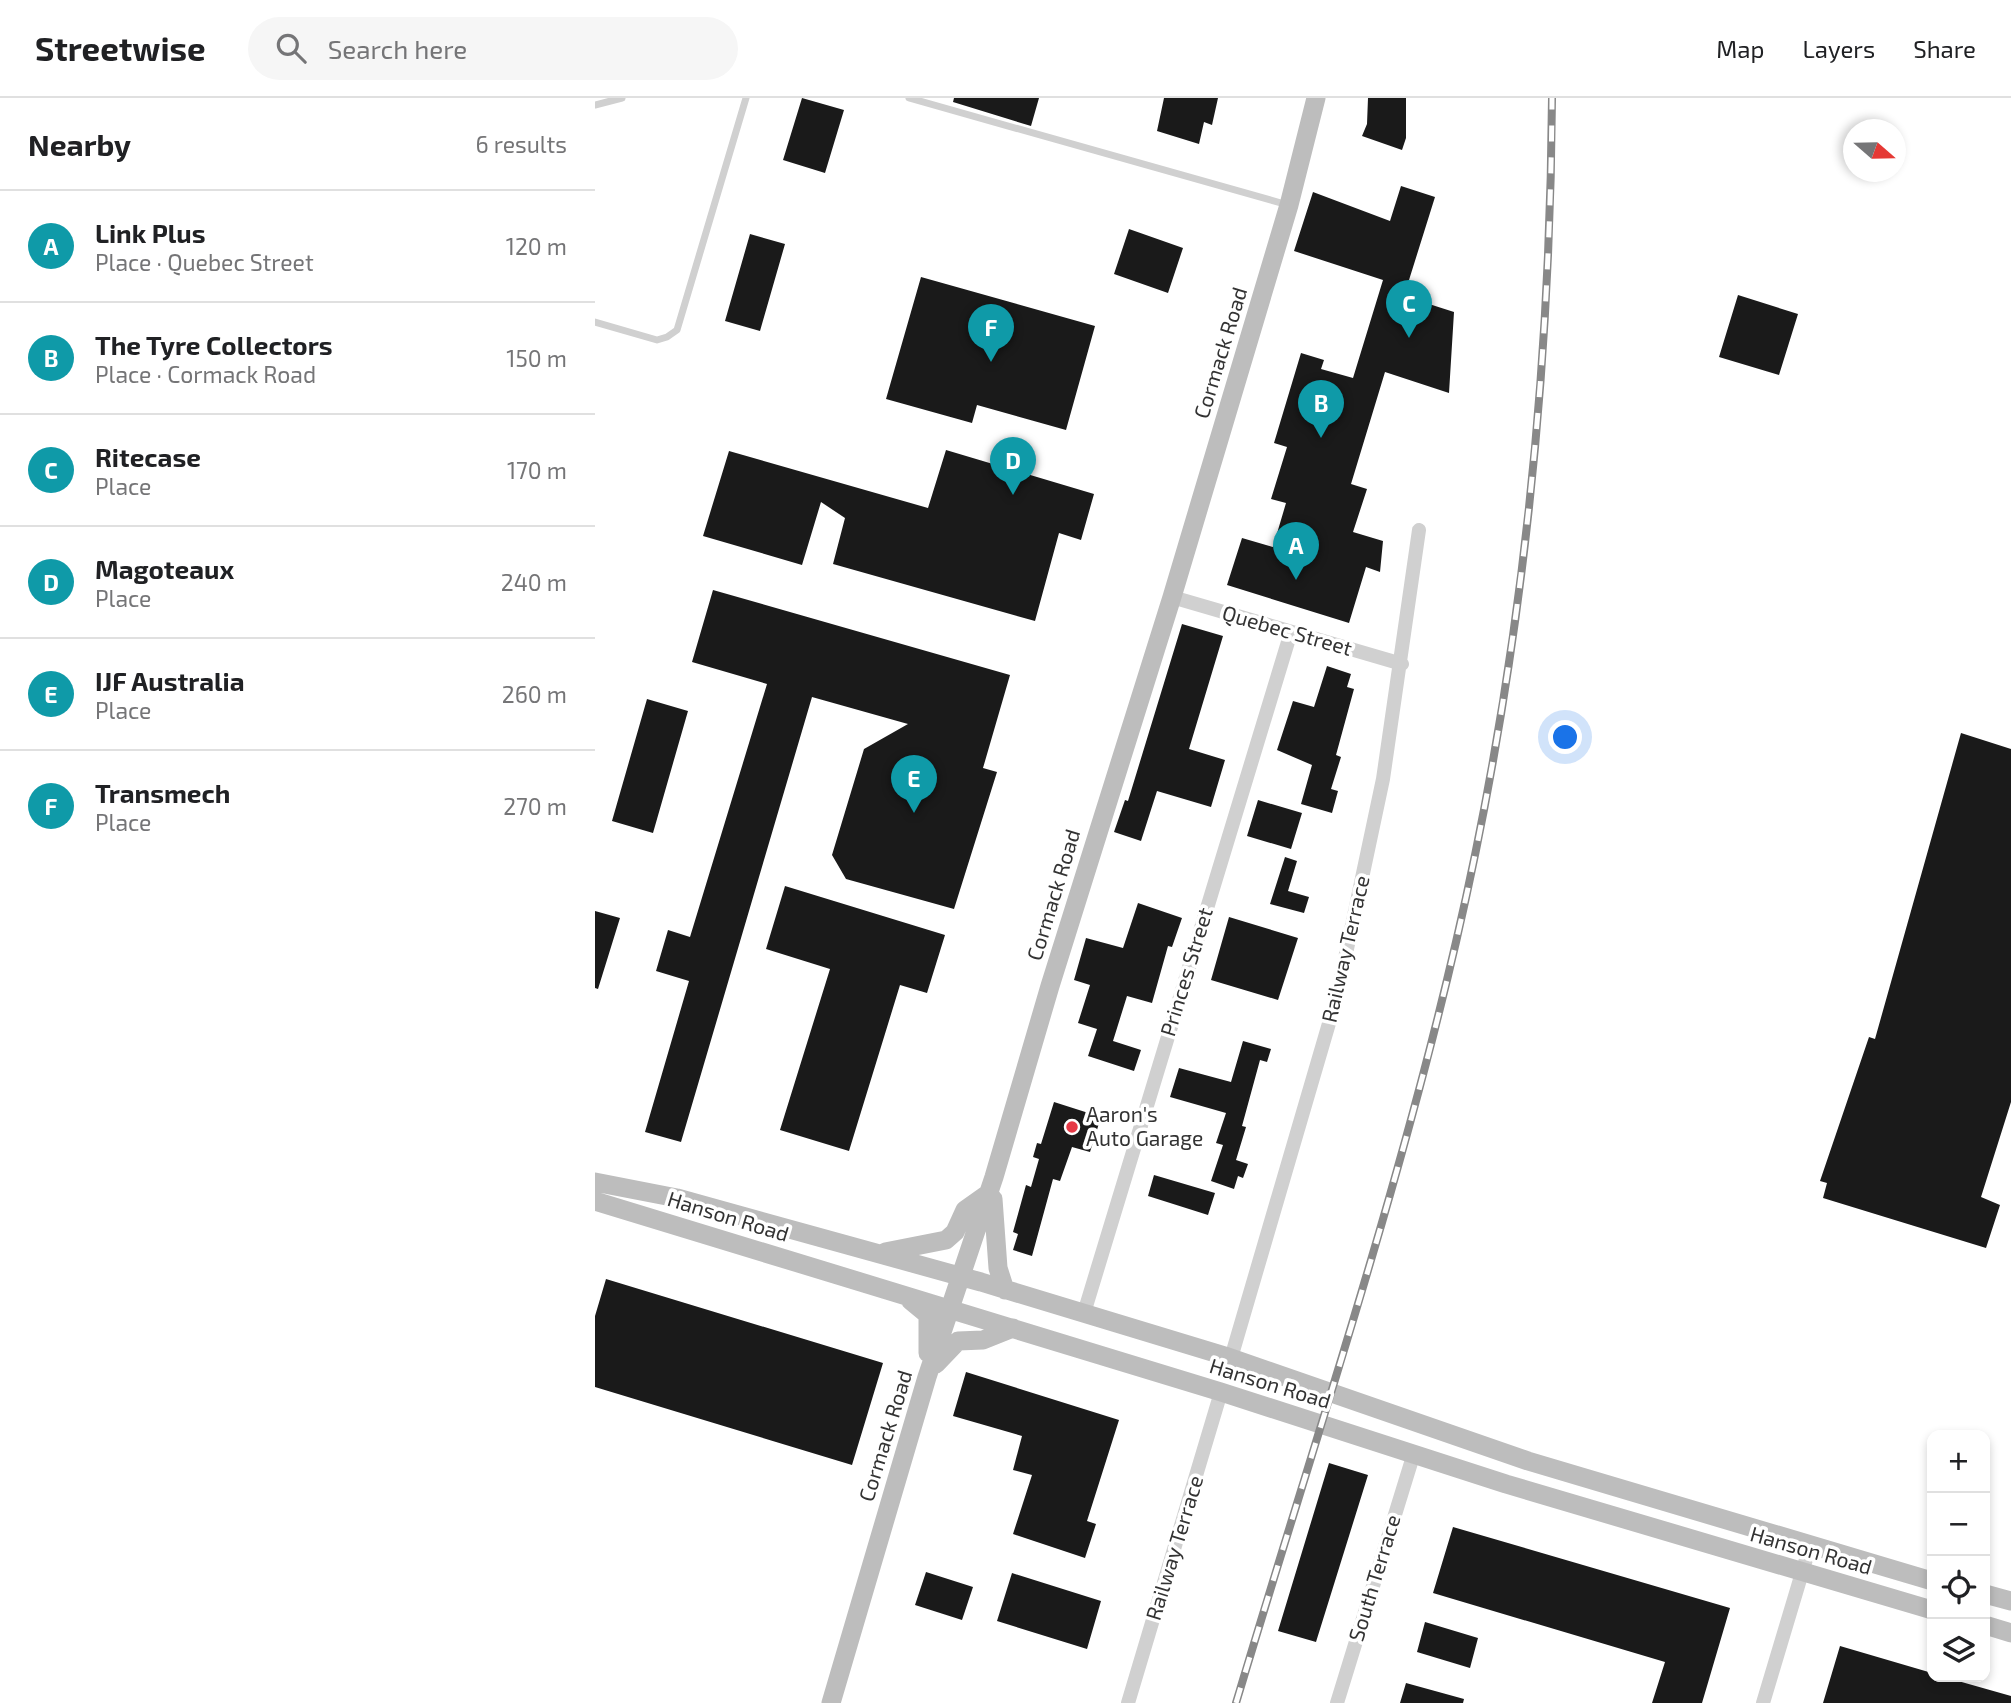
<!DOCTYPE html>
<html lang="en">
<head>
<meta charset="utf-8">
<style>
  body { margin:0; font-family:"Exo 2",sans-serif; background:#f6f6f6; color:#202124 }
  .controls { position:absolute; right:21px; bottom:21px; display:grid; overflow:hidden; border-radius:14px; box-shadow:0 4px 10px #0003 }
  .controls button { width:63px; height:63px; display:grid; place-items:center; padding:0; border:0; border-bottom:2px solid #e0e0e0; background:#fff; color:#202124; font:35px sans-serif }
  .compass { position:absolute; left:1248px; top:21px; width:63px; height:63px; border-radius:50%; background:#fff; box-shadow:0 4px 10px #0003; rotate:110deg }
  .you { position:absolute; left:971px; top:640px; width:24px; height:24px; margin:-18px; border:5px solid #fff; border-radius:50%; background:#1a73e8; box-shadow:0 0 0 10px #1a73e833 }
  .badge { display:grid; place-items:center; width:46px; height:46px; border-radius:50%; background:#e63946; color:#fff; font-size:23px; font-weight:700 }
  .pin { position:absolute; translate:-50% -58px; filter:drop-shadow(0 2px 4px #0008) }
  .pin::after { content:''; position:absolute; top:37px; width:24px; height:21px; background:inherit; clip-path:polygon(0 0,100% 0,50% 100%) }
  .list { margin:0; padding:0; list-style:none }
  h2 { display:flex; justify-content:space-between; align-items:center; height:91px; margin:0; padding:0 28px; font-size:30px }
  h2 small { font-size:23px; font-weight:400; color:#757577 }
  .list li { display:grid; grid-template-columns:46px 1fr auto; gap:21px; align-items:center; box-sizing:border-box; height:112px; padding:0 28px; border-top:2px solid #e0e0e0 }
  .list b { display:block; font-size:26px; white-space:nowrap }
  .list p { margin:0; font-size:23px; white-space:nowrap; color:#757577 }
  .list em { font-size:23px; font-style:normal; color:#757577 }
  .icon { flex:none; width:38px; height:38px; fill:none; stroke:currentColor; stroke-width:2; stroke-linecap:round; stroke-linejoin:round }
  .map { position:relative; flex:none; width:1416px; height:1605px; overflow:hidden }
  header { display:flex; align-items:center; gap:42px; box-sizing:border-box; height:98px; padding:0 35px; background:#fff; border-bottom:2px solid #e0e0e0 }
  header strong { font-size:33px }
  nav { display:flex; gap:38px; margin-inline-start:auto; font-size:24px }
  .search { width:490px; height:63px; background:#f6f6f6; display:flex; align-items:center; gap:18px; box-sizing:border-box; padding:0 24px; border-radius:38px; color:#757577; font-size:26px }
  main { display:flex }
  aside { flex:1; background:#fff }
  .map>svg:first-child { display:block }
</style>
</head>
<body>
<header>
<strong>Streetwise</strong>
<div class="search"><svg class="icon" aria-label="search" viewBox="0 0 24 24"><circle cx="10" cy="10" r="6"/><path d="M15 15l6 6"/></svg>Search here</div>
<nav><a>Map</a><a>Layers</a><a>Share</a></nav>
</header>
<main>
<aside>
<h2>Nearby<small>6 results</small></h2>
<ul class="list">
<li><span class="badge" style="background:#0f9aa8">A</span><div><b>Link Plus</b><p>Place · Quebec Street</p></div><em>120 m</em></li>
<li><span class="badge" style="background:#0f9aa8">B</span><div><b>The Tyre Collectors</b><p>Place · Cormack Road</p></div><em>150 m</em></li>
<li><span class="badge" style="background:#0f9aa8">C</span><div><b>Ritecase</b><p>Place</p></div><em>170 m</em></li>
<li><span class="badge" style="background:#0f9aa8">D</span><div><b>Magoteaux</b><p>Place</p></div><em>240 m</em></li>
<li><span class="badge" style="background:#0f9aa8">E</span><div><b>IJF Australia</b><p>Place</p></div><em>260 m</em></li>
<li><span class="badge" style="background:#0f9aa8">F</span><div><b>Transmech</b><p>Place</p></div><em>270 m</em></li>
</ul>
</aside>
<div class="map">
<svg width="1416" height="1605" viewBox="0 0 1416 1605">
  <rect width="100%" height="100%" fill="#fff"/>
  <!-- building -->
  <path fill="#1a1a1a" d="M207,0L249,12L230,75L188,62Z
    M359,0H444L436,28L358,4Z
    M569,0H623L617,27L609,24L604,46L562,33Z
    M773,0H811V40L807,52L767,38L772,26Z
    M806,88L840,99L809,198L859,214L854,295L790,274L756,386L772,391L758,434L788,443L785,474L771,469L754,525L632,487L647,440L678,449L691,405L676,401L692,349L679,345L706,255L729,262L726,271L758,280L788,182L699,153L718,94L795,123Z
    M534,131L588,150L573,195L519,176Z
    M155,136L190,146L165,233L130,223Z
    M326,179L500,228L471,332L382,307L377,325L291,301Z
    M1143,197L1203,216L1184,277L1124,259Z
    M351,352L499,396L486,442L464,435L440,523L238,466L250,420L226,404L207,467L108,438L134,353L333,410Z
    M118,492L415,577L388,670L402,674L359,811L251,781L237,757L269,651L313,626L217,599L86,1044L50,1034L94,883L61,873L73,832L95,839L172,586L97,564Z
    M587,526L628,538L594,651L630,662L616,709L562,693L546,743L519,734L530,702L533,703Z
    M732,568L756,576L752,589L759,591L741,657L746,659L736,691L743,693L737,715L706,706L717,667L682,652L698,603L719,609Z
    M52,601L93,613L58,735L17,723Z
    M1366,635L1416,651V1004L1386,1099L1405,1107L1391,1150L1228,1100L1232,1085L1225,1083L1274,939L1280,941Z
    M663,702L707,715L696,751L652,738Z
    M690,759L702,763L693,793L714,799L709,815L675,806Z
    M190,788L350,837L332,895L305,887L254,1053L185,1032L235,871L171,851Z
    M543,805L587,820L577,849L573,848L557,905L532,898L518,943L546,952L539,973L493,958L502,931L483,925L495,887L479,882L491,840L528,850Z
    M0,813L25,820L3,891L0,890Z
    M634,819L703,840L683,902L616,882Z
    M648,943L676,951L672,964L665,962L647,1028L651,1029L641,1062L653,1066L648,1080L643,1078L639,1091L616,1083L628,1047L621,1045L631,1015L575,999L584,970L636,984Z
    M459,1004L506,1019L495,1054L477,1049L465,1083L458,1081L437,1158L418,1152L423,1136L418,1134L431,1087L436,1089L444,1061L438,1059L442,1045L446,1046Z
    M559,1077L620,1095L613,1117L553,1098Z
    M11,1181L288,1265L257,1367L0,1289V1218Z
    M371,1274L524,1322L492,1423L501,1426L490,1460L418,1436L437,1377L418,1372L427,1338L358,1318Z
    M734,1365L773,1377L721,1544L683,1533Z
    M858,1429L1135,1510L1107,1605H1057L1070,1564L838,1495Z
    M331,1474L378,1489L367,1522L320,1507Z
    M417,1475L506,1503L492,1551L402,1523Z
    M830,1524L883,1540L875,1570L822,1554Z
    M1245,1548L1337,1575V1579H1349L1416,1598V1605H1228Z
    M811,1585L869,1601L868,1605H805Z"/>
  <g fill="none" stroke-linecap="round" stroke-linejoin="round">
    <!-- lane -->
    <path stroke="#d0d0d0" stroke-width="7" d="M314,0L693,107
      M0,7L27,0
      M0,224L62,242L72,239L82,232L151,0"/>
    <!-- street -->
    <path stroke="#d0d0d0" stroke-width="14" d="M577,499L807,566
      M489,1215L696,534
      M636,1260L742,898L788,681L824,432
      M533,1605L626,1294
      M742,1605L819,1355
      M1168,1605L1215,1448"/>
    <!-- secondary -->
    <path stroke="#bdbdbd" stroke-width="19" d="M0,1084L82,1100L386,1184L630,1258L933,1363L1337,1483
      M398,1101L403,1170L410,1192
      M0,1103L626,1294L911,1386L1337,1512
      M290,1154L351,1142L360,1134L370,1112L394,1095
      M316,1203L333,1217V1255
      M341,1266L363,1243L388,1242L418,1230
      M1390,1496L1416,1503
      M1390,1527L1416,1535
      M236,1605L332,1279L399,1079L455,888L577,499L694,107L721,0"/>
    <!-- rail casing -->
    <g stroke="#888" stroke-width="8">
      <path id="rail" d="M641,1605C716,1354 802,1099 861,844C925,568 955,282 957,0"/>
    </g>
    <!-- rail -->
    <use href="#rail" stroke="#fff" stroke-width="5" stroke-dasharray="16" stroke-linecap="butt"/>
  </g>
  <!-- markers -->
  <circle fill="#e63946" stroke="#fff" stroke-width="2.5" cx="477" cy="1029" r="7"/>
  <g text-anchor="middle" stroke-width="7" stroke-linejoin="round" paint-order="stroke">
    <!-- street labels -->
    <g font-size="21" fill="#333" stroke="#fff">
      <text transform="translate(626 255) rotate(-73)" y="7">Cormack Road</text>
      <text transform="translate(692 533) rotate(16)" y="7">Quebec Street</text>
      <text transform="translate(459 797) rotate(-73)" y="7">Cormack Road</text>
      <text transform="translate(751 851) rotate(-77)" y="7">Railway Terrace</text>
      <text transform="translate(592 874) rotate(-73)" y="7">Princes Street</text>
      <text transform="translate(133 1119) rotate(17)" y="7">Hanson Road</text>
      <text transform="translate(675 1286) rotate(17)" y="7">Hanson Road</text>
      <text transform="translate(291 1338) rotate(-73)" y="7">Cormack Road</text>
      <text transform="translate(580 1450) rotate(-73)" y="7">Railway Terrace</text>
      <text transform="translate(1216 1453) rotate(16)" y="7">Hanson Road</text>
      <text transform="translate(780 1480) rotate(-73)" y="7">South Terrace</text>
    </g>
    <!-- poi labels -->
    <g font-size="21" fill="#333" stroke="#fff" text-anchor="start">
      <text x="491" y="1024">Aaron's<tspan x="491" dy="24">Auto Garage</tspan></text>
    </g>
  </g>
</svg>
<div class="controls">
<button>+</button>
<button>−</button>
<button><svg class="icon" aria-label="locate" viewBox="0 0 24 24"><circle cx="12" cy="12" r="6"/><path d="M12 2v4M12 18v4M2 12h4M18 12h4"/></svg></button>
<button><svg class="icon" aria-label="layers" viewBox="0 0 24 24"><path d="M12 4l9 5-9 5-9-5zM3 14l9 5 9-5"/></svg></button>
</div>
<svg class="compass" viewBox="-18 -18 36 36"><path d="M0-13l5 13h-10z" fill="#e53935"/><path d="M0 13l5-13h-10z" fill="#757577"/></svg>
<div class="you"></div>
<div class="pin badge" style="left:701px;top:482px;background:#0f9aa8">A</div>
<div class="pin badge" style="left:726px;top:340px;background:#0f9aa8">B</div>
<div class="pin badge" style="left:814px;top:240px;background:#0f9aa8">C</div>
<div class="pin badge" style="left:418px;top:397px;background:#0f9aa8">D</div>
<div class="pin badge" style="left:319px;top:715px;background:#0f9aa8">E</div>
<div class="pin badge" style="left:396px;top:264px;background:#0f9aa8">F</div>
</div>
</main>
</body>
</html>
